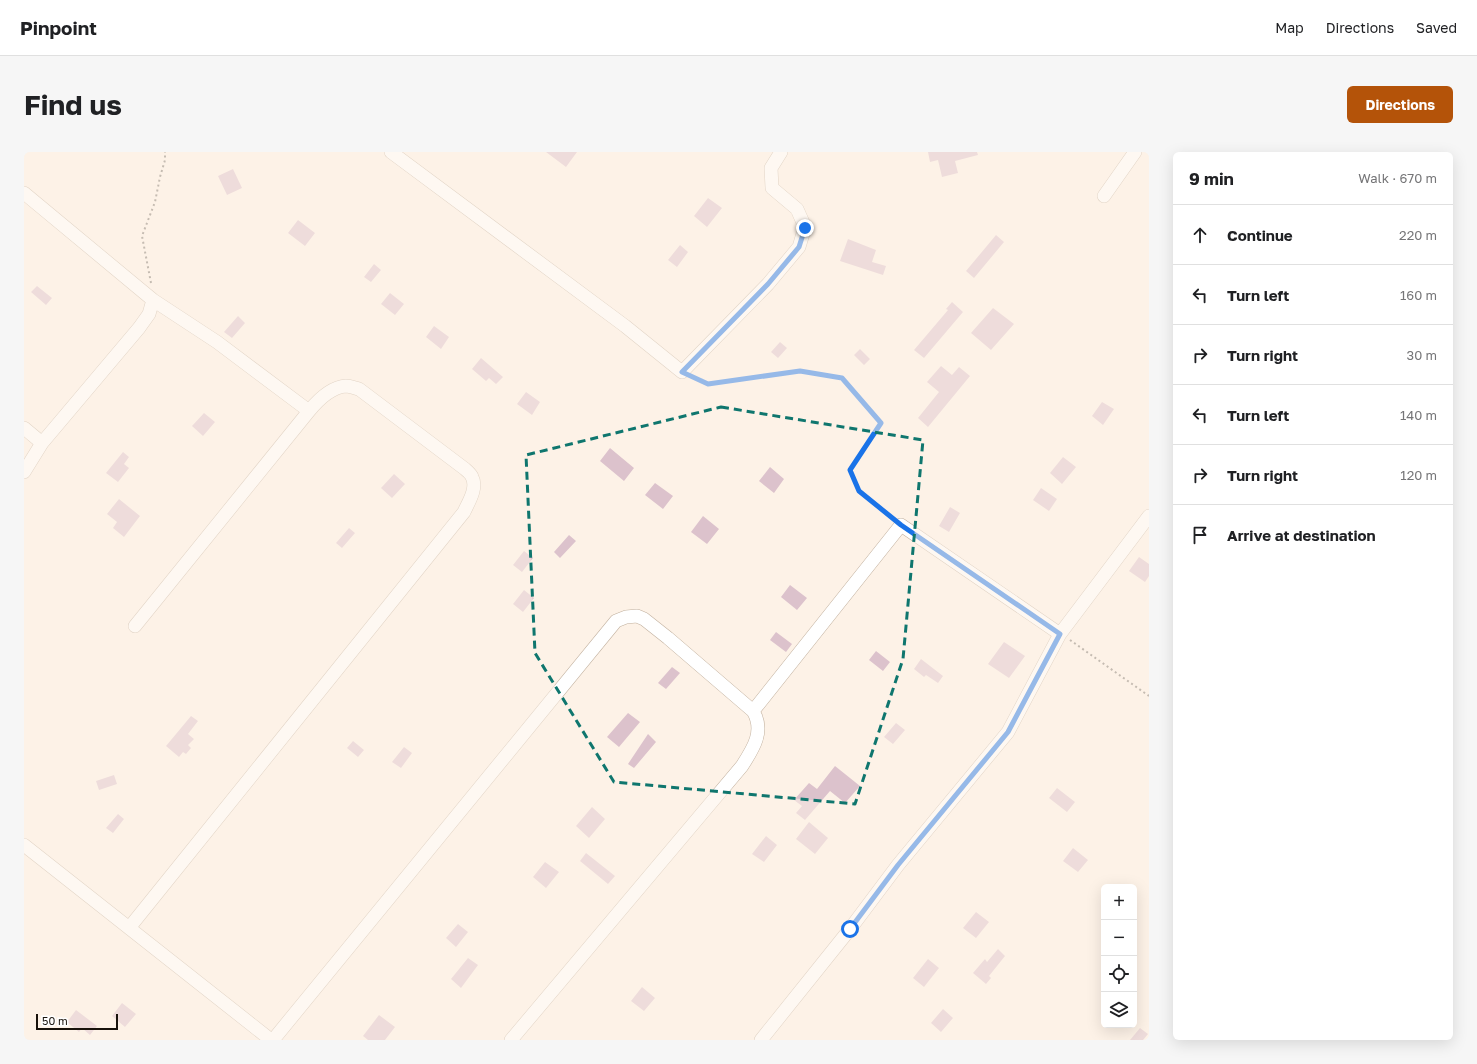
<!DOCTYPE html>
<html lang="en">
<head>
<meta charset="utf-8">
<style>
  body { margin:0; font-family:"Golos Text",sans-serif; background:#f6f6f6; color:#202124 }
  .controls { position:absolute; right:12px; bottom:12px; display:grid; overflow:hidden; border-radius:6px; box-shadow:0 4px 16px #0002 }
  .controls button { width:36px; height:36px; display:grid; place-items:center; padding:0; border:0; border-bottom:1px solid #e0e0e0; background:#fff; color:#202124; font:20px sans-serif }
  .scale { position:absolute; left:12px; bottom:10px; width:82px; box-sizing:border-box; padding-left:4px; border:2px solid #18120b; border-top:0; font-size:11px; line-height:14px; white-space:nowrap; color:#18120b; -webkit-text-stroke:3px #fff; paint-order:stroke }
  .stop { position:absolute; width:12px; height:12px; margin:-9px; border:3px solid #1a73e8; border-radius:50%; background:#fff }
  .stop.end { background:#1a73e8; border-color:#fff; box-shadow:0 1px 4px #0008 }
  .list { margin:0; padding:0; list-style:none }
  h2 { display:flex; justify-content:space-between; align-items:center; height:52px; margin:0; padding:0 16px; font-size:17px }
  h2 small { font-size:13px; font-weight:400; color:#757577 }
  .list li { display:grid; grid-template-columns:26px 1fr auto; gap:12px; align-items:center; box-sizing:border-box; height:60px; padding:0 16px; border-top:1px solid #e0e0e0 }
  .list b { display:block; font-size:15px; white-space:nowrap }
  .list em { font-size:13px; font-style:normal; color:#757577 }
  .icon { flex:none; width:22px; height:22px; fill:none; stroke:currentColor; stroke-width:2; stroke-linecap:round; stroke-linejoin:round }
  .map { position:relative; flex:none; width:1125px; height:888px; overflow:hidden; border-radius:6px }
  header { display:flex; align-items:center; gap:24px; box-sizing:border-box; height:56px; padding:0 20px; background:#fff; border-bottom:1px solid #e0e0e0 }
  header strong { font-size:19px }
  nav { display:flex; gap:22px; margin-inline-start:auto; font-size:14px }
  .intro { display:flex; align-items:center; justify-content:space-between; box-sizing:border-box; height:96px; padding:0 24px }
  h1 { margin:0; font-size:28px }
  .button { padding:10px 18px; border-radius:6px; background:#b45309; color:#fff; font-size:14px; font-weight:700 }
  main { display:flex; gap:24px; padding:0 24px }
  aside { flex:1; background:#fff; border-radius:6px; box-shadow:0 4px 16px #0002 }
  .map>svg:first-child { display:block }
</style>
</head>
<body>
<header>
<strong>Pinpoint</strong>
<nav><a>Map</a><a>Directions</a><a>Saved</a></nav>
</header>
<div class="intro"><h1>Find us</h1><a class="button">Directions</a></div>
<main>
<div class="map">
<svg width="1125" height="888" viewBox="0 0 1125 888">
  <rect width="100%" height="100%" fill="#fdf2e7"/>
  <!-- building -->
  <path fill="#dcc2cc" d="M522,0H553L542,15Z
    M904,0H953L954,3L931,9L934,21L918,25L914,8L906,10Z
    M209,17L218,36L203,43L194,24Z
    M684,46L698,56L683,75L670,64Z
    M274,68L291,81L281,94L264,81Z
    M972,83L980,90L950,126L942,119Z
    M824,87L852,98L848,110L862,114L859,123L816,109Z
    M656,93L664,100L653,115L644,108Z
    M350,112L357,118L347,130L340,125Z
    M13,134L28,146L22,153L7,140Z
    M366,141L380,152L371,163L357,152Z
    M928,150L939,160L900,206L890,198L924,158L922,157Z
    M969,156L990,172L967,198L947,181Z
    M214,164L221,171L208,186L200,180Z
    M410,174L425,185L417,197L402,185Z
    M756,190L763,196L754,206L747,200Z
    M836,197L846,207L840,213L830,203Z
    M457,206L479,225L472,232L465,226L462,229L448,217Z
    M917,214L928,223L935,215L946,224L904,275L894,266L915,240L903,230Z
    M502,240L516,250L508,263L493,252Z
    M1078,250L1090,257L1079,273L1068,264Z
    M180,261L191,270L179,284L168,274Z
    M586,296L610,316L600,329L576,309Z
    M99,300L105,305L100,312L105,316L94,330L82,321Z
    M1039,305L1052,315L1038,332L1026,321Z
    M746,315L760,327L750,341L735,329Z
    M370,322L381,332L368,346L357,336Z
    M631,331L649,344L639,357L621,343Z
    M1017,336L1033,347L1025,359L1009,348Z
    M95,347L116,364L100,385L89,376L93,370L83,362Z
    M926,355L936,361L925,380L915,374Z
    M679,364L695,377L683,392L667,380Z
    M325,376L331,381L318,396L312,391Z
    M545,383L552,389L536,406L530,400Z
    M500,399L509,406L498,420L489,413Z
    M1115,405L1125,412V424L1121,430L1105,419Z
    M766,433L783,446L773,458L757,445Z
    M500,438L510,446L499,460L489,452Z
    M752,480L768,492L762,500L746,488Z
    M980,490L1001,504L985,526L964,512Z
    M852,499L866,510L859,519L845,508Z
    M897,507L919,524L914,531L902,523L900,525L890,517Z
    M648,515L656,521L642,537L634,531Z
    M604,561L616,570L595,595L583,585Z
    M167,564L174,569L164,582L170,587L164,593L167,596L162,602L159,600L155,605L142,594Z
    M872,571L881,578L869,592L860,585Z
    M624,582L632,590L610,616L604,612Z
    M329,589L340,598L334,605L323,596Z
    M380,595L388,601L377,616L368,610Z
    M811,614L836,634L821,651L806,639L781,668L772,661L778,654L770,648L785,631L793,637Z
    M90,623L93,632L75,638L72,629Z
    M1033,636L1051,650L1043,660L1025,646Z
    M568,655L581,667L565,686L552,674Z
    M94,662L100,667L89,681L82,676Z
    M785,670L804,686L791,702L772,687Z
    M742,684L753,693L740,710L728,702Z
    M1049,696L1064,708L1054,720L1039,709Z
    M562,701L591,724L584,732L556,709Z
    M521,710L535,720L522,736L509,725Z
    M952,760L965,770L952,786L939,776Z
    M434,772L444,780L432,795L422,786Z
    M974,797L981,804L965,824L967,826L962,832L949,821L961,807L963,810Z
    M444,806L454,813L437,836L427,827Z
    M904,807L915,816L900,835L889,826Z
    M618,835L631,846L620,859L607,849Z
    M98,851L112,862L101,875L88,864Z
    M919,857L929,866L917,880L907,871Z
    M52,858L73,874L66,883L58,876L55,880L43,870Z
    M355,863L371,875L361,888H344L339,884Z
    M1116,876L1124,882L1119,888H1106Z"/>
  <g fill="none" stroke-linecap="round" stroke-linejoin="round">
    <!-- minor casing -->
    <g stroke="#c1b09e" stroke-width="14">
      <path id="minor" d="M367,0L601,174L658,220L744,132L775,95L781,75L773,57L748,36L747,16L757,0
        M0,41L129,148L193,190L285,259
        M1080,44L1111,0
        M0,276L18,291L115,176L125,162L129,148
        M0,320L18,291
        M729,559L877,373L1036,482
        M0,693L247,888
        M105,776L440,360C444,351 454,336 448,325C447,322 443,319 441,317L335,237C331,236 326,234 322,234C308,235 294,248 285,259L111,474
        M249,888L592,469L602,465L613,464L620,467L644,486L729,559C741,579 729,597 718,614L487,888
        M737,888L826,777L874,713L984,580L1036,482L1125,364"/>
    </g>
    <!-- path -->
    <path stroke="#827a71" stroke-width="2" stroke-dasharray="2 3" stroke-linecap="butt" d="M127,131L118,84L131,50L136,25L141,8V0
      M669,225L684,232L776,219L818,226L857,271L826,318L835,339L868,366
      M1046,488L1125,544"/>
    <!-- minor -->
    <use href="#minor" stroke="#fff" stroke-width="13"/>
  </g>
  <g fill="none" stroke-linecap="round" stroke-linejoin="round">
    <!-- route -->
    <path stroke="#1a73e8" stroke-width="5" d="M781,76L775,95L744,132L658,220L684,232L776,219L818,226L857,271L826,318L835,339L877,373L1036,482L984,580L874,713L826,777"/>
  </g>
  <!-- marked area -->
  <path d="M0 0H1125V888H0ZM697,255L899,288L879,507L831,652L590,630L511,501L502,303Z" fill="#fdf2e7" fill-opacity=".55" fill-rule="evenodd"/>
  <path fill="none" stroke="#0f766e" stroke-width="3" stroke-dasharray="8 5" stroke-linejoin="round" d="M697,255L899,288L879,507L831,652L590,630L511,501L502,303Z"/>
</svg>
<div class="controls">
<button>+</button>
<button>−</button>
<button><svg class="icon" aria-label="locate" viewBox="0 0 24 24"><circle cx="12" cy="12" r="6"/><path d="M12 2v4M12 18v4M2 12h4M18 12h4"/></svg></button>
<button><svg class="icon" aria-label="layers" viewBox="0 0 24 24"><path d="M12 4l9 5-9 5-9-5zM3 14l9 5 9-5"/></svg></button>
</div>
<div class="scale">50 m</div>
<div class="stop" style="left:826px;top:777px"></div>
<div class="stop end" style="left:781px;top:76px"></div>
</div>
<aside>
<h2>9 min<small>Walk · 670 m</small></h2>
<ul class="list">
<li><svg class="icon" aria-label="ahead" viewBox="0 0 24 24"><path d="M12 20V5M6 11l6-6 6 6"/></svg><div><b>Continue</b></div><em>220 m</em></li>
<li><svg class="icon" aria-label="left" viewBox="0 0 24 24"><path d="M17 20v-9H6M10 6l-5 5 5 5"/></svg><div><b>Turn left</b></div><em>160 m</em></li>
<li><svg class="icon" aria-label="right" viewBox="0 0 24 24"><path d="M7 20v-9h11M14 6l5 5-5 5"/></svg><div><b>Turn right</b></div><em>30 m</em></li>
<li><svg class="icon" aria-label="left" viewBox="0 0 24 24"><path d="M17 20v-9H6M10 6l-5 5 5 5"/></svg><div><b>Turn left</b></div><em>140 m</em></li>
<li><svg class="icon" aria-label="right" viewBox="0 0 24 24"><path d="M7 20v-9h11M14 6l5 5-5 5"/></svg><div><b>Turn right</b></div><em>120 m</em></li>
<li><svg class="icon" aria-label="arrive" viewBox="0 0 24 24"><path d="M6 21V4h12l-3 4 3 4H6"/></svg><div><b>Arrive at destination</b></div></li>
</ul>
</aside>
</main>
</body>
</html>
